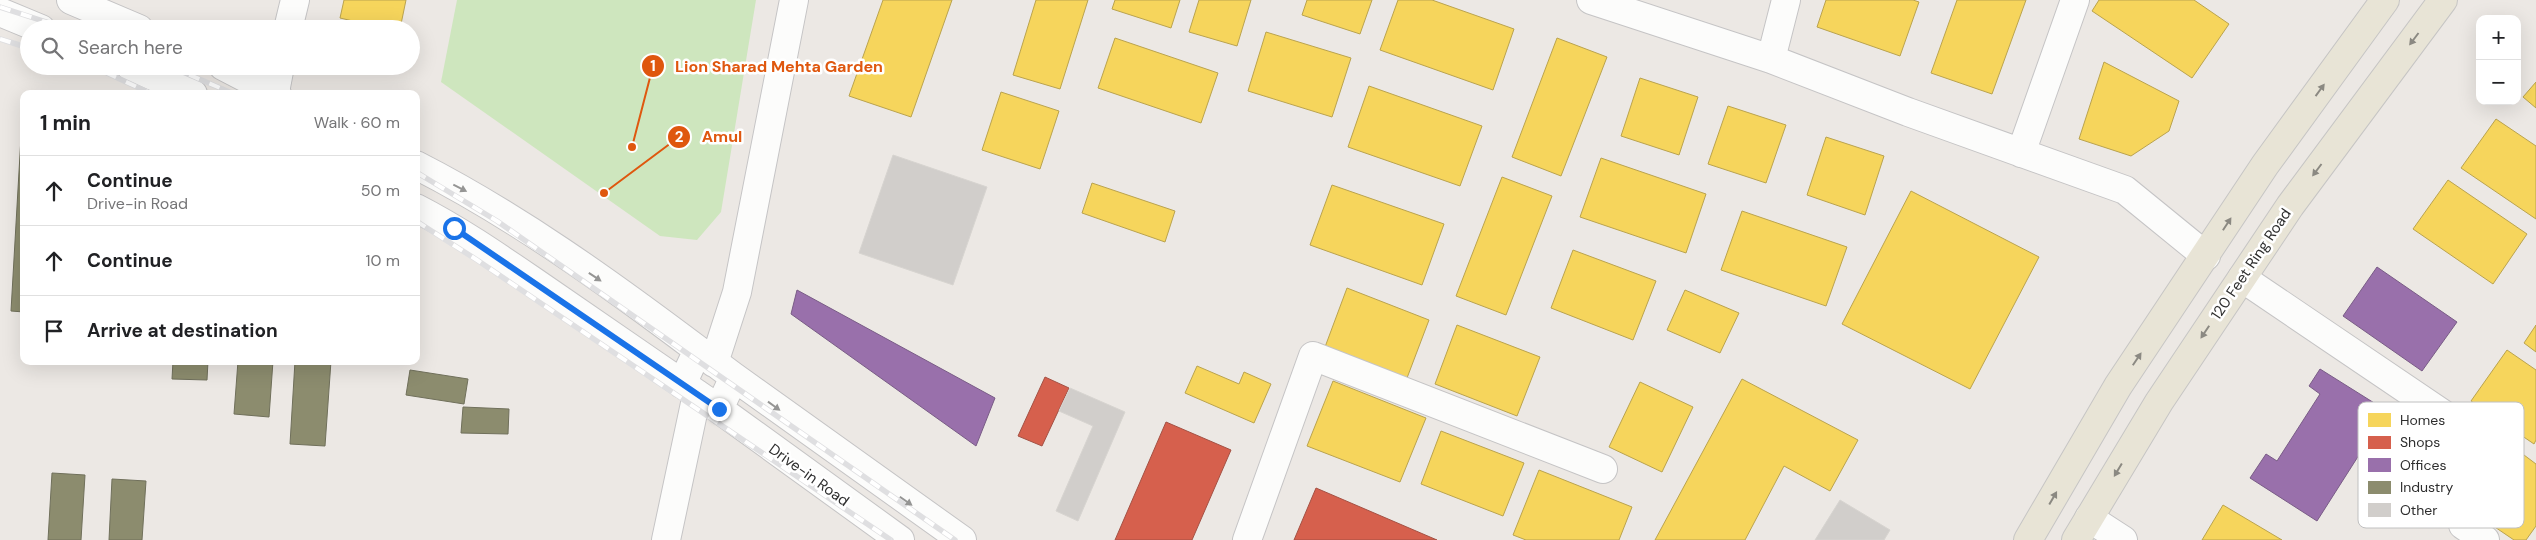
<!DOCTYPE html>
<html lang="en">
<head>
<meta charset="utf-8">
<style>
  body { margin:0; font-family:"DM Sans",sans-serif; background:#f6f6f6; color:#202124 }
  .controls { position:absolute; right:15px; top:15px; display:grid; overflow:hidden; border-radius:10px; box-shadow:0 5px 20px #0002 }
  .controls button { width:45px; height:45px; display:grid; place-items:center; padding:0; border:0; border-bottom:1px solid #e0e0e0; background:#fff; color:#202124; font:25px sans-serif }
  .stop { position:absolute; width:15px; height:15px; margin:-11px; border:4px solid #1a73e8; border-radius:50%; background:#fff }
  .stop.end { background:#1a73e8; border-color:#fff; box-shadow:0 1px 5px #0008 }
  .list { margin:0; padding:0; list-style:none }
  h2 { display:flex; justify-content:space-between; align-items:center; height:65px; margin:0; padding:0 20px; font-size:21px }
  h2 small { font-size:16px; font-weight:400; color:#757577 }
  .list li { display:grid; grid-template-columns:32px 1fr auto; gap:15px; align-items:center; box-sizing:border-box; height:70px; padding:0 20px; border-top:1px solid #e0e0e0 }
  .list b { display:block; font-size:19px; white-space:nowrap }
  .list p { margin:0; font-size:16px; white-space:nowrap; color:#757577 }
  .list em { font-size:16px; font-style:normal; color:#757577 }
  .icon { flex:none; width:28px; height:28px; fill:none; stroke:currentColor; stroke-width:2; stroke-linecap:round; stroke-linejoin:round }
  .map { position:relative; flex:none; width:2536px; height:540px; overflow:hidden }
  .search { position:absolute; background:#fff; box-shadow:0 5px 20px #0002; left:20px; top:20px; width:400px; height:55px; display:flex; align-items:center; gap:12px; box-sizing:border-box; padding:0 18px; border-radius:28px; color:#757577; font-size:19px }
  .panel { position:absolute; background:#fff; box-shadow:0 5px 20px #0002; left:20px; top:90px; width:400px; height:275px; border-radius:10px }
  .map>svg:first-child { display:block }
</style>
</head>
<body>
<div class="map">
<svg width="2536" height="540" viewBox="0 0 2536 540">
  <rect width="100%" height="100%" fill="#ece8e4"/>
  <!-- green -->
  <path fill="#cee6be" d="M457,0H756L721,212L697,240L660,236L441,82Z"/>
  <!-- homes -->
  <path fill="#f6d55c" stroke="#baa34e" d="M344,0H406L400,29H387L340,18Z
    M883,0H952L911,117L849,96Z
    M1036,0H1088L1060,89L1013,75Z
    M1115,0H1180L1171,28L1112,9Z
    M1199,0H1251L1237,46L1189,32Z
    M1307,0H1372L1360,34L1302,15Z
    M1398,0H1432L1514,29L1493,90L1380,50Z
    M1826,0H1913L1919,2L1900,56L1817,27Z
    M1957,0H2026L1992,94L1931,73Z
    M2099,0H2194L2229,24L2192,78L2092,11Z
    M1266,32L1351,58L1332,117L1248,91Z
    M1115,38L1218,73L1201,123L1098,88Z
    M1557,38L1607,57L1561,176L1512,157Z
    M2104,62L2179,101L2169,131L2131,156L2079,139Z
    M1640,78L1698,97L1679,155L1621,136Z
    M2536,82V108L2523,97Z
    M1369,86L1482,126L1460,186L1348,147Z
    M1001,92L1059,111L1040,169L982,150Z
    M1728,106L1786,125L1766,183L1708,164Z
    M2496,119L2536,146V219L2461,168Z
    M1826,137L1884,156L1865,215L1807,195Z
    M1601,158L1706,194L1686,253L1580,217Z
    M1502,177L1552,196L1506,315L1456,296Z
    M2448,180L2527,234L2493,284L2413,229Z
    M1092,183L1175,211L1165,242L1082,213Z
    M1332,185L1444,224L1422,285L1310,245Z
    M1911,191L2039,257L1970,389L1842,324Z
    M1742,211L1847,247L1826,306L1721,270Z
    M1573,250L1656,281L1633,340L1551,308Z
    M1347,288L1429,320L1407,378L1325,347Z
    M1685,290L1739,313L1720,353L1667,330Z
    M1457,325L1540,357L1517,416L1435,384Z
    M2536,325V352L2524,343Z
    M2507,350L2536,370V440L2534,444L2471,401Z
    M1197,366L1239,384L1244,372L1271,384L1254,423L1185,393Z
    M1742,379L1858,440L1830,491L1784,466L1745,540H1655Z
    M1333,381L1426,418L1400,482L1307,446Z
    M1640,382L1693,407L1662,472L1609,447Z
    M1441,431L1524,463L1503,516L1421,484Z
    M2524,455L2536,464V526L2526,540H2514L2480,517Z
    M1539,470L1632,507L1619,540H1526L1513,535Z
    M2223,505L2282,540H2202Z"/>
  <!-- shops -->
  <path fill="#d6604d" stroke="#a45144" d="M1045,377L1069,388L1042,446L1018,436Z
    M1166,422L1231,450L1192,540H1115Z
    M1316,488L1437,540H1294Z"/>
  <!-- offices -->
  <path fill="#9970ab" stroke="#795c86" d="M2377,267L2457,322L2422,371L2343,316Z
    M797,290L995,398L976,446L791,314Z
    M2320,369L2387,411L2317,521L2250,478L2266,454L2277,461L2320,394L2309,386Z"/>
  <!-- industry -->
  <path fill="#8c8c6e" stroke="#70705b" d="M21,137H24V312L11,311Z
    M173,361H208L207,380L172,379Z
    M238,361H273L269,417L234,414Z
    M295,361H331L325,446L290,444Z
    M410,370L468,379L464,404L406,395Z
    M463,407L509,409L508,434L461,433Z
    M52,473L85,475L81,540H48Z
    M112,479L146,481L142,540H109Z"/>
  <!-- building -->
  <path fill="#d1cecb" stroke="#d7d4d0" d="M893,155L987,187L953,285L859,253Z
    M1070,388L1125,412L1078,521L1056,511L1093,426L1059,411Z
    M1840,500L1890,530L1884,540H1815Z"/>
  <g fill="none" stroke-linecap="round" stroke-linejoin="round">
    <!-- street casing -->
    <g stroke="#c5c4c5" stroke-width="30">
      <path id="street" d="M1591,0L1771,59L1908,112L2125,190L2206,256
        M288,29L295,0
        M1771,59L1786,0
        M275,92L280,66
        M2021,153L2075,0
        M2242,278L2508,458L2463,525L2485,540
        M2089,518L2123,540
        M1247,540L1313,356L1603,469"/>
    </g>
    <!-- secondary casing -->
    <g stroke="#c5c4c5" stroke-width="30">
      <path id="secondary" d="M71,0L139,29
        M0,12L41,29
        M130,66L193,94
        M223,66L277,94
        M416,165C516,216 609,283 698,350
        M416,208C457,229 495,255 533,281C595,323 657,367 719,409L734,377L698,350L682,384
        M714,363L737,292L794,0
        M734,377L962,540
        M719,409L900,540
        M666,540L697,394"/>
    </g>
    <!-- primary casing -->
    <g stroke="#c6c5c4" stroke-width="30">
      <path id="primary" d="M2028,540L2118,386L2265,165L2385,0
        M2076,540L2159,402L2290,206L2443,0"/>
    </g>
    <!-- street -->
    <use href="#street" stroke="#fcfcfb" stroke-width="28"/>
    <!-- secondary -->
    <use href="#secondary" stroke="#fcfcfb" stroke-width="28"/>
    <!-- primary -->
    <use href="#primary" stroke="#e8e4d6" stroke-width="28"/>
    <!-- rail casing -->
    <g stroke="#dfdfe1" stroke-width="5.5">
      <path id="rail" d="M0,7L68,29
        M0,39L29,48
        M85,66L107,73L152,94
        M169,66L234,94
        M416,172L497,221L955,540
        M416,221L477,260L891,540"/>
    </g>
    <!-- rail -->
    <use href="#rail" stroke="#fff" stroke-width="4" stroke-dasharray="11" stroke-linecap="butt"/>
  </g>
  <!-- one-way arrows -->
  <defs><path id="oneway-solid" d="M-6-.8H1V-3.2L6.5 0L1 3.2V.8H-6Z" transform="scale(1.25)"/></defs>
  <g fill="#8b8982">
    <use href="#oneway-solid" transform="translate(2414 39) rotate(127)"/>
    <use href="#oneway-solid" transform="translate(2320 90) rotate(-54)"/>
    <use href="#oneway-solid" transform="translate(2317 170) rotate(127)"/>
    <use href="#oneway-solid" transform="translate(2227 224) rotate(-57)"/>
    <use href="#oneway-solid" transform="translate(2205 332) rotate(124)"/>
    <use href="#oneway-solid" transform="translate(2137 359) rotate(-56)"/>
    <use href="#oneway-solid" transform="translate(2118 470) rotate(121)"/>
    <use href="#oneway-solid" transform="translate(2053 498) rotate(-60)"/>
  </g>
  <g fill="#959594">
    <use href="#oneway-solid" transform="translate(460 188) rotate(27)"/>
    <use href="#oneway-solid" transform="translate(595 277) rotate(34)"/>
    <use href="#oneway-solid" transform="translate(774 406) rotate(36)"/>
    <use href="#oneway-solid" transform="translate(906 501) rotate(35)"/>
  </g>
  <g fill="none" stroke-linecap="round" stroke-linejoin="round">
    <!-- route -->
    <path stroke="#1a73e8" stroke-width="6" d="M454,228L719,409"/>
  </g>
  <g text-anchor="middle" stroke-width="5" stroke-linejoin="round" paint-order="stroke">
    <!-- street labels -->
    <g font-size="15" fill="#2e2e2e" stroke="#fff">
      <text transform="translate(2251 264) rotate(-56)" y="5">120 Feet Ring Road</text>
      <text transform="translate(809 475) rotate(36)" y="5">Drive-in Road</text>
    </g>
  </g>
  <!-- legend -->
  <rect x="2358" y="402" width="166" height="126" rx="8" fill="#fff" stroke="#c0c0c0" stroke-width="1"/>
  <rect x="2368" y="413" width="23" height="14" fill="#f6d55c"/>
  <rect x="2368" y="436" width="23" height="13" fill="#d6604d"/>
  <rect x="2368" y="458" width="23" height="14" fill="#9970ab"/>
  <rect x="2368" y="481" width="23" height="13" fill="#8c8c6e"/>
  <rect x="2368" y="503" width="23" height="14" fill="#d1cecb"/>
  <g font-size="14" fill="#2e2e2e">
    <text x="2400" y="425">Homes</text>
    <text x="2400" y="447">Shops</text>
    <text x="2400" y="470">Offices</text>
    <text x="2400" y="492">Industry</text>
    <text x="2400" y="515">Other</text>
  </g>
  <!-- callouts -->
  <path fill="none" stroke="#df570e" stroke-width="2" d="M632 147L653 66M604 193L679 137"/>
  <g fill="#df570e" stroke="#fff" stroke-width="2">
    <circle cx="632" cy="147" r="5"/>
    <circle cx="604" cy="193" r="5"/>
    <circle cx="653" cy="66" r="12"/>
    <circle cx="679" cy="137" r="12"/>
  </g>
  <g font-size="15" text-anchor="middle" font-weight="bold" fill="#fff">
    <text x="653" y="71">1</text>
    <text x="679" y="142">2</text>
  </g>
  <g font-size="16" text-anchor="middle" font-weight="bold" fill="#df570e" stroke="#fff" stroke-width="5" stroke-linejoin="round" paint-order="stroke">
    <text x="779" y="72">Lion Sharad Mehta Garden</text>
    <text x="722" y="142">Amul</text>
  </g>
</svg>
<div class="controls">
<button>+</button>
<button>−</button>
</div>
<div class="stop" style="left:454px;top:228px"></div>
<div class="stop end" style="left:719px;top:409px"></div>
<div class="search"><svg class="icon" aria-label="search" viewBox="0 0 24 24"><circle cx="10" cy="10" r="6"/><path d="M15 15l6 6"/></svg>Search here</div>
<section class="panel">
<h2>1 min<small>Walk · 60 m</small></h2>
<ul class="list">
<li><svg class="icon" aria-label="ahead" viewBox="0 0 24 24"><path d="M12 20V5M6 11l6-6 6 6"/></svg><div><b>Continue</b><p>Drive-in Road</p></div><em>50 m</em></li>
<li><svg class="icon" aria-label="ahead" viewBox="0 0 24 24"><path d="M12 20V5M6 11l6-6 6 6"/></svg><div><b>Continue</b></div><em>10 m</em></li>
<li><svg class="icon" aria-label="arrive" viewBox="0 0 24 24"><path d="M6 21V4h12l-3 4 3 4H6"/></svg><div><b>Arrive at destination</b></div></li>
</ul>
</section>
</div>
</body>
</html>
